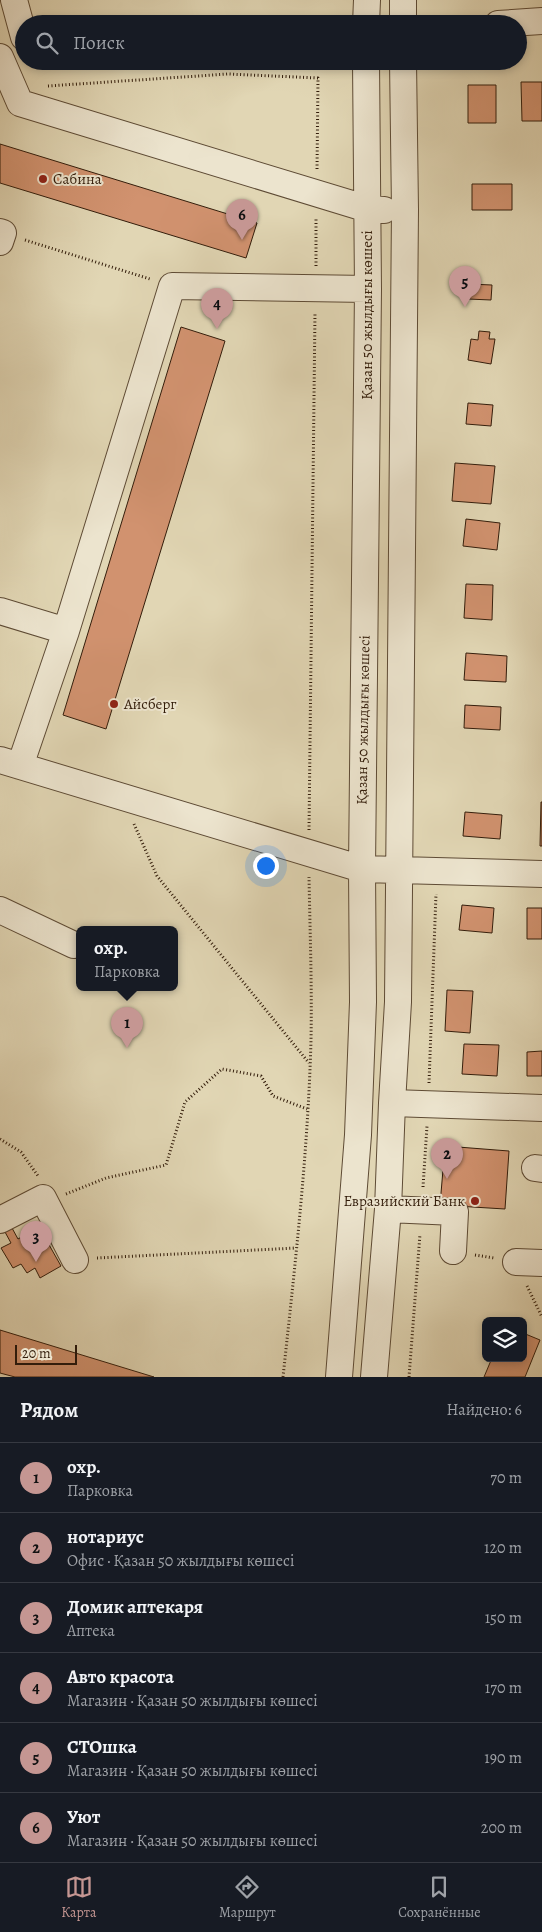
<!DOCTYPE html>
<html lang="ru">
<head>
<meta charset="utf-8">
<style>
  body { margin:0; font-family:Alegreya,serif; background:#242831; color:#f1f3f6 }
  .controls { position:absolute; right:15px; bottom:15px; display:grid; overflow:hidden; border-radius:8px; box-shadow:0 2px 8px #0003 }
  .controls button { width:45px; height:45px; display:grid; place-items:center; padding:0; border:0; border-bottom:1px solid #363941; background:#171b24; color:#f1f3f6; font:25px sans-serif }
  .scale { position:absolute; left:15px; bottom:12px; width:62px; box-sizing:border-box; padding-left:5px; border:2px solid #331d0b; border-top:0; font-size:14px; line-height:18px; white-space:nowrap; color:#331d0b; -webkit-text-stroke:4px #ece4ce; paint-order:stroke }
  .you { position:absolute; left:265px; top:865px; width:18px; height:18px; margin:-12px; border:4px solid #fff; border-radius:50%; background:#1a73e8; box-shadow:0 0 0 8px #1a73e833 }
  .badge { display:grid; place-items:center; width:32px; height:32px; border-radius:50%; background:#c59692; color:#111; font-size:16px; font-weight:700 }
  .pin { position:absolute; translate:-50% -41px; filter:drop-shadow(0 1px 2px #0008) }
  .pin::after { content:''; position:absolute; top:26px; width:18px; height:15px; background:inherit; clip-path:polygon(0 0,100% 0,50% 100%) }
  .popup { position:absolute; left:76px; top:926px; width:102px; height:65px; box-sizing:border-box; display:grid; place-content:center; border-radius:8px; background:#171b24; filter:drop-shadow(0 1px 4px #0005); font-size:16px; white-space:nowrap; color:#9ea1a6 }
  .popup b { font-size:19px; color:#f1f3f6 }
  .popup::after { content:''; position:absolute; left:50%; top:100%; margin-left:-10px; border:10px solid transparent; border-top-color:#171b24 }
  .list { margin:0; padding:0; list-style:none }
  h2 { display:flex; justify-content:space-between; align-items:center; height:65px; margin:0; padding:0 20px; font-size:21px }
  h2 small { font-size:16px; font-weight:400; color:#9ea1a6 }
  .list li { display:grid; grid-template-columns:32px 1fr auto; gap:15px; align-items:center; box-sizing:border-box; height:70px; padding:0 20px; border-top:1px solid #363941 }
  .list b { display:block; font-size:19px; white-space:nowrap }
  .list p { margin:0; font-size:16px; white-space:nowrap; color:#9ea1a6 }
  .list em { font-size:16px; font-style:normal; color:#9ea1a6 }
  .icon { flex:none; width:28px; height:28px; fill:none; stroke:currentColor; stroke-width:2; stroke-linecap:round; stroke-linejoin:round }
  .map { position:relative; flex:none; width:542px; height:1377px; overflow:hidden }
  .search { position:absolute; background:#171b24; box-shadow:0 2px 8px #0003; left:15px; right:15px; top:15px; height:55px; display:flex; align-items:center; gap:12px; box-sizing:border-box; padding:0 18px; border-radius:28px; color:#9ea1a6; font-size:19px }
  .sheet { height:485px; background:#171b24 }
  nav { display:flex; justify-content:space-around; align-items:center; box-sizing:border-box; height:70px; border-top:1px solid #363941; background:#171b24; font-size:14px; color:#9ea1a6 }
  nav a { display:grid; justify-items:center; gap:2px }
  nav .on { color:#c59692 }
  .map>svg:first-child { display:block }
</style>
</head>
<body>
<div class="map">
<svg width="542" height="1377" viewBox="0 0 542 1377">
  <rect width="100%" height="100%" fill="#e1d6b4"/>
  <filter id="stains"><feTurbulence type="fractalNoise" baseFrequency=".004" numOctaves="4"/><feColorMatrix values="0 0 0 0 .2 0 0 0 0 .09 0 0 0 0 .02 0 0 0 .5 -.17"/></filter>
  <radialGradient id="worn" r=".72"><stop offset=".6" stop-color="#630" stop-opacity="0"/><stop offset="1" stop-color="#630" stop-opacity=".3"/></radialGradient>
  <!-- building -->
  <path fill="#d1926f" stroke="#331d0b" d="M521,82H542V121H522Z
    M468,85H496V123H468Z
    M0,144L257,223L246,258L0,183Z
    M472,184H512V210H472Z
    M469,284L492,285L491,300L468,299Z
    M181,327L225,341L106,729L63,715Z
    M479,331L490,332L489,339H495L491,364L468,360L471,339L478,340Z
    M468,403L493,405L491,426L466,424Z
    M455,463L495,466L491,504L452,501Z
    M466,519L500,523L497,550L463,546Z
    M466,584L493,585L492,620L464,618Z
    M466,653L507,656L506,682L464,680Z
    M465,705L501,707L500,730L464,728Z
    M541,802H542V846H540Z
    M465,812L502,815L500,839L463,836Z
    M462,905L494,908L492,933L459,930Z
    M527,908H542V939H527Z
    M447,990L473,991L470,1033L445,1031Z
    M464,1044L499,1045L497,1076L462,1074Z
    M542,1051V1076H527V1052Z
    M445,1146L509,1151L505,1209L440,1205Z
    M39,1227L61,1266L40,1278L35,1268L27,1273L21,1264L13,1268L1,1248L11,1243L5,1232L12,1228L18,1239Z
    M0,1330L154,1377H15L0,1373Z
    M523,1333L540,1340L525,1377H484L492,1358H523Z"/>
  <g fill="none" stroke-linecap="round" stroke-linejoin="round">
    <!-- minor casing -->
    <g stroke="#5e4b35" stroke-width="28">
      <path id="minor" d="M14,0L24,37
        M366,24L367,0
        M403,24V0
        M498,24L542,21
        M0,57L20,103L368,209L384,210
        M0,232L3,233L0,242
        M0,611L66,631
        M0,760L362,869L542,874
        M20,766L66,631L172,286L368,289
        M0,910L74,945
        M392,1103L542,1108
        M535,1168L542,1169
        M388,1209L455,1212L453,1251
        M0,1220L43,1198L75,1260
        M516,1262L542,1263
        M339,1377L358,1135L363,1002L362,869L368,289L366,61
        M374,1377L388,1209L392,1103L398,1002L405,210L403,61"/>
    </g>
    <!-- path -->
    <path stroke="#331d0b" stroke-width="3" stroke-dasharray="1 2.5" stroke-linecap="butt" d="M48,86L228,74L318,78L317,171
      M25,240L150,279
      M316,266V217
      M134,824L157,876L309,1063
      M309,830L315,312
      M429,1083L436,894
      M0,1139L21,1152L38,1176
      M423,1187L427,1126
      M66,1194L106,1178L166,1165L185,1102L222,1069L261,1076L273,1096L307,1109
      M475,1255L494,1258
      M97,1258L296,1248
      M527,1286L542,1317
      M283,1377C295,1265 308,1153 311,1040C312,986 310,931 309,877
      M409,1377L420,1234"/>
    <!-- minor -->
    <use href="#minor" stroke="#ece4ce" stroke-width="26"/>
  </g>
  <!-- markers -->
  <g fill="#8f2418" stroke="#ece4ce" stroke-width="2">
    <circle cx="43" cy="179" r="5"/>
    <circle cx="114" cy="704" r="5"/>
    <circle cx="475" cy="1201" r="5"/>
  </g>
  <g text-anchor="middle" stroke-width="4" stroke-linejoin="round" paint-order="stroke">
    <!-- poi labels -->
    <g font-size="15" fill="#331d0b" stroke="#ece4ce" text-anchor="start">
      <text x="53" y="184">Сабина</text>
      <text x="124" y="709">Айсберг</text>
      <text x="465" y="1206" text-anchor="end">Евразийский Банк</text>
    </g>
    <!-- street labels -->
    <g font-size="15" fill="#331d0b" stroke="#ece4ce">
      <text transform="translate(367 315) rotate(-90)" y="5">Қазан 50 жылдығы көшесі</text>
      <text transform="translate(363 720) rotate(-89)" y="5">Қазан 50 жылдығы көшесі</text>
    </g>
  </g>
  <rect width="100%" height="100%" filter="url(#stains)"/>
  <rect width="100%" height="100%" fill="url(#worn)"/>
</svg>
<div class="controls">
<button><svg class="icon" aria-label="layers" viewBox="0 0 24 24"><path d="M12 4l9 5-9 5-9-5zM3 14l9 5 9-5"/></svg></button>
</div>
<div class="scale">20 m</div>
<div class="you"></div>
<div class="pin badge" style="left:127px;top:1048px">1</div>
<div class="popup"><b>охр.</b>Парковка</div>
<div class="pin badge" style="left:447px;top:1179px">2</div>
<div class="pin badge" style="left:36px;top:1262px">3</div>
<div class="pin badge" style="left:217px;top:329px">4</div>
<div class="pin badge" style="left:465px;top:307px">5</div>
<div class="pin badge" style="left:242px;top:240px">6</div>
<div class="search"><svg class="icon" aria-label="search" viewBox="0 0 24 24"><circle cx="10" cy="10" r="6"/><path d="M15 15l6 6"/></svg>Поиск</div>
</div>
<section class="sheet">
<h2>Рядом<small>Найдено: 6</small></h2>
<ul class="list">
<li><span class="badge">1</span><div><b>охр.</b><p>Парковка</p></div><em>70 m</em></li>
<li><span class="badge">2</span><div><b>нотариус</b><p>Офис · Қазан 50 жылдығы көшесі</p></div><em>120 m</em></li>
<li><span class="badge">3</span><div><b>Домик аптекаря</b><p>Аптека</p></div><em>150 m</em></li>
<li><span class="badge">4</span><div><b>Авто красота</b><p>Магазин · Қазан 50 жылдығы көшесі</p></div><em>170 m</em></li>
<li><span class="badge">5</span><div><b>СТОшка</b><p>Магазин · Қазан 50 жылдығы көшесі</p></div><em>190 m</em></li>
<li><span class="badge">6</span><div><b>Уют</b><p>Магазин · Қазан 50 жылдығы көшесі</p></div><em>200 m</em></li>
</ul>
</section>
<nav>
<a class="on"><svg class="icon" aria-label="map" viewBox="0 0 24 24"><path d="M3 6l6-2 6 2 6-2v14l-6 2-6-2-6 2zM9 4v14M15 6v14"/></svg>Карта</a>
<a><svg class="icon" aria-label="directions" viewBox="0 0 24 24"><path d="M12 3l9 9-9 9-9-9zM9 14v-3h6M13 9l2 2-2 2"/></svg>Маршрут</a>
<a><svg class="icon" aria-label="saved" viewBox="0 0 24 24"><path d="M7 4h10v16l-5-4-5 4z"/></svg>Сохранённые</a>
</nav>
</body>
</html>
